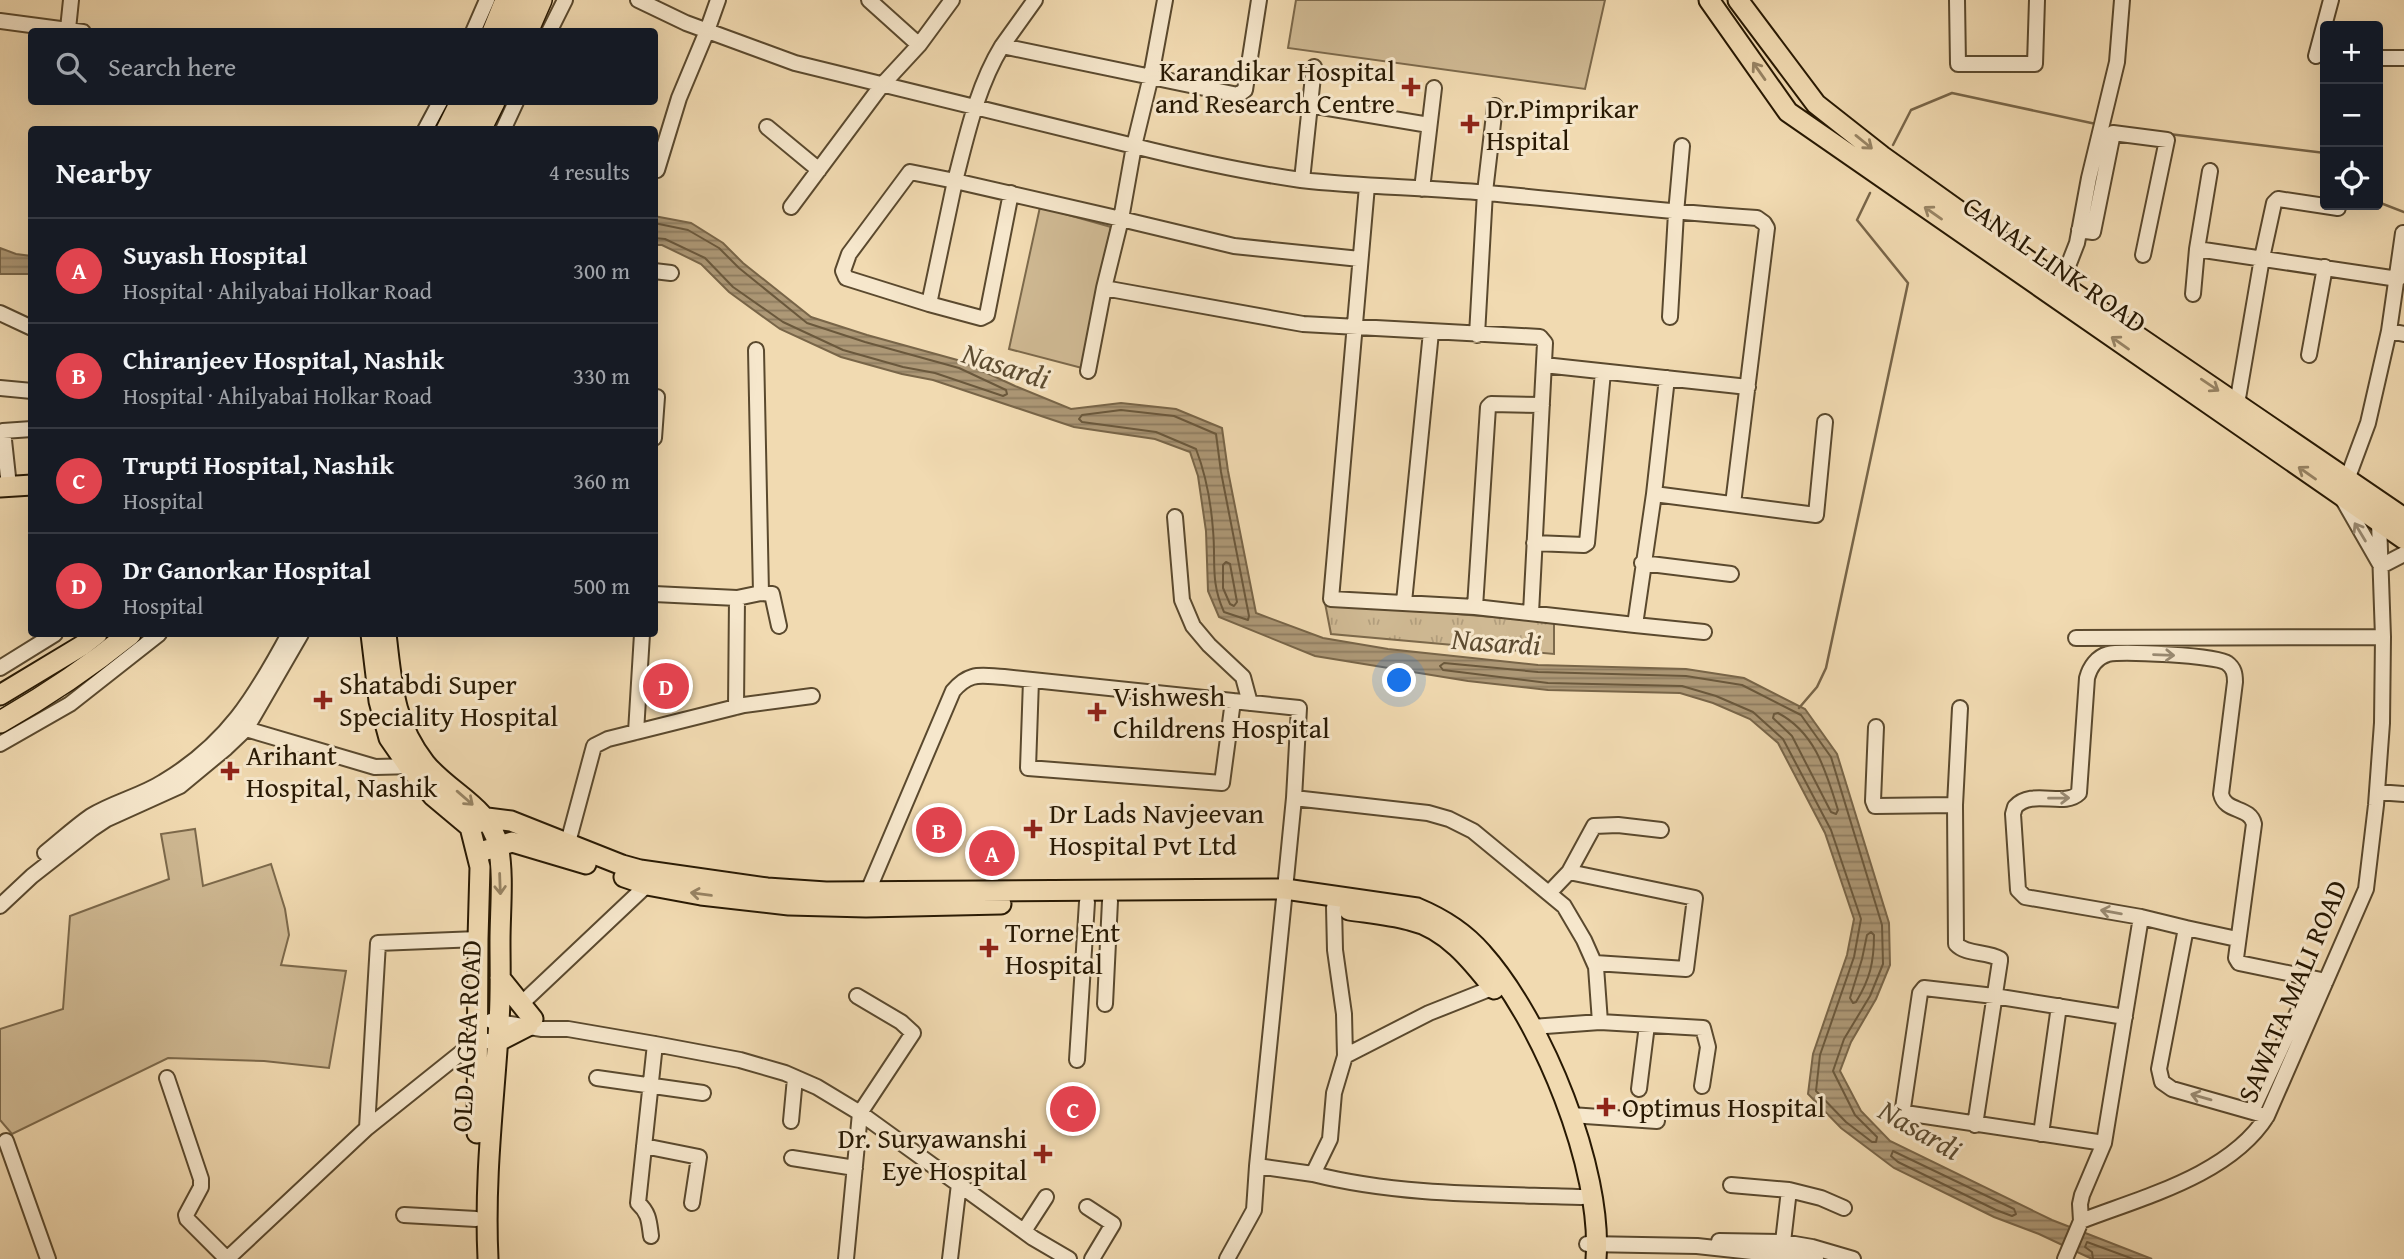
<!DOCTYPE html>
<html lang="en">
<head>
<meta charset="utf-8">
<style>
  body { margin:0; font-family:"Gentium Book Plus",serif; background:#20242c; color:#f1f3f6 }
  .controls { position:absolute; right:21px; top:21px; display:grid; overflow:hidden; border-radius:7px; box-shadow:0 7px 28px #0002 }
  .controls button { width:63px; height:63px; display:grid; place-items:center; padding:0; border:0; border-bottom:2px solid #363941; background:#171b24; color:#f1f3f6; font:35px sans-serif }
  .you { position:absolute; left:1400px; top:681px; width:24px; height:24px; margin:-18px; border:5px solid #fff; border-radius:50%; background:#1a73e8; box-shadow:0 0 0 10px #1a73e833 }
  .badge { display:grid; place-items:center; width:46px; height:46px; border-radius:50%; background:#b45309; color:#fff; font-size:23px; font-weight:700 }
  .pin { position:absolute; translate:-50% -50%; border:4px solid #fff; box-shadow:0 2px 7px #0006 }
  .list { margin:0; padding:0; list-style:none }
  h2 { display:flex; justify-content:space-between; align-items:center; height:91px; margin:0; padding:0 28px; font-size:30px }
  h2 small { font-size:23px; font-weight:400; color:#9ea1a6 }
  .list li { display:grid; grid-template-columns:46px 1fr auto; gap:21px; align-items:center; box-sizing:border-box; height:105px; padding:0 28px; border-top:2px solid #363941 }
  .list b { display:block; font-size:26px; white-space:nowrap }
  .list p { margin:0; font-size:23px; white-space:nowrap; color:#9ea1a6 }
  .list em { font-size:23px; font-style:normal; color:#9ea1a6 }
  .icon { flex:none; width:38px; height:38px; fill:none; stroke:currentColor; stroke-width:2; stroke-linecap:round; stroke-linejoin:round }
  .map { position:relative; flex:none; width:2404px; height:1259px; overflow:hidden }
  .search { position:absolute; background:#171b24; box-shadow:0 7px 28px #0002; left:28px; top:28px; width:630px; height:77px; display:flex; align-items:center; gap:18px; box-sizing:border-box; padding:0 24px; border-radius:7px; color:#9ea1a6; font-size:26px }
  .panel { position:absolute; background:#171b24; box-shadow:0 7px 28px #0002; left:28px; top:126px; width:630px; height:511px; border-radius:7px }
  .map>svg:first-child { display:block }
</style>
</head>
<body>
<div class="map">
<svg width="2404" height="1259" viewBox="0 0 2404 1259">
  <defs>
    <pattern id="park-tufts" width="24" height="20" patternUnits="userSpaceOnUse" patternTransform="scale(1.75)"><rect width="24" height="20" fill="#cfb993"/><path d="M3 7l-1-3M5 7V3M7 7l1-3M15 17l-1-3M17 17v-4M19 17l1-3" fill="none" stroke="#b29e7d"/></pattern>
    <pattern id="water-rules" width="6" height="5" patternUnits="userSpaceOnUse" patternTransform="scale(1.75)"><rect width="6" height="5" fill="#ad9876"/><path d="M0 2.5h6" fill="none" stroke="#8d7b5f"/></pattern>
  </defs>
  <rect width="100%" height="100%" fill="#f1dab1"/>
  <filter id="stains"><feTurbulence type="fractalNoise" baseFrequency=".00286" numOctaves="4"/><feColorMatrix values="0 0 0 0 .2 0 0 0 0 .09 0 0 0 0 .02 0 0 0 .5 -.17"/></filter>
  <radialGradient id="worn" r=".72"><stop offset=".6" stop-color="#630" stop-opacity="0"/><stop offset="1" stop-color="#630" stop-opacity=".3"/></radialGradient>
  <!-- grass -->
  <path fill="#cfb993" stroke="#7c694b" stroke-width="2" d="M1296,0H1605L1585,89L1288,48Z
    M1040,207L1111,227L1082,368L1009,349Z
    M195,829L203,886L271,864L285,909L289,935L281,965L346,971L329,1068L264,1061L168,1058L12,1134L0,1120V1029L63,1009L70,916L169,879L161,834Z"/>
  <!-- park -->
  <path fill="url(#park-tufts)" stroke="#7c694b" stroke-width="2" d="M1325,603L1554,622V654L1331,634Z"/>
  <!-- water -->
  <path fill="url(#water-rules)" stroke="#786548" stroke-width="2" d="M654,216L691,223L723,243L743,263L811,317L867,335L961,361L1015,386L1071,409L1121,403L1176,409L1222,428L1228,471L1256,613L1323,638L1388,649L1538,665L1686,669L1744,678L1805,709L1837,754L1889,923L1890,965L1876,999L1851,1042L1840,1071L1861,1111L1890,1141L2052,1220L2152,1259H2092L2039,1234L1994,1217L1894,1168L1841,1128L1808,1094L1813,1054L1847,955L1854,919L1825,833L1778,743L1750,719L1713,703L1680,693L1548,690L1468,681L1315,656L1219,617L1208,591L1206,531L1198,476L1190,452L1155,439L1074,427L933,380L902,374L841,357L780,329L729,292L701,264L662,245H655Z
    M0,248L16,254L31,256V274H0Z"/>
  <g fill="none" stroke-linecap="round" stroke-linejoin="round">
    <!-- shore -->
    <path stroke="#6a583c" stroke-width="2" d="M654,223L688,230L719,248L739,268L807,323L865,342L959,368L1006,390L1007,394L1003,396L935,373L903,367L843,350L783,322L733,287L705,258L665,239L654,238
      M1121,410L1174,416L1216,434L1221,472L1249,616L1248,620L1224,612C1210,581 1216,562 1213,530C1211,503 1206,475 1196,449L1156,432L1082,422L1079,419L1082,415Z
      M1226,562L1230,564L1237,602L1234,606L1230,604L1223,588V565Z
      M1444,663L1538,672L1686,676L1742,685L1801,715L1831,757L1882,925L1883,964L1870,996L1844,1039L1833,1071L1855,1115L1877,1137L1876,1142H1872L1846,1122L1816,1091L1820,1055L1854,957L1861,919L1831,830L1783,739L1753,712L1716,696L1682,686L1548,683L1443,670L1440,666Z
      M1778,713C1816,733 1826,772 1838,810L1836,814L1831,812L1792,736L1773,718L1774,714Z
      M1871,932L1874,935C1874,962 1870,979 1856,1002L1853,1003L1850,998L1862,959L1867,935Z
      M1893,1151L2014,1209L2016,1214L2012,1216L1996,1210L1898,1162L1891,1156Z
      M2093,1259L2092,1252L2085,1247L2087,1242L2133,1259"/>
    <!-- stream -->
    <path stroke="#786548" stroke-width="2.5" d="M2169,134L2325,153
      M1893,145L1911,110L1952,93L2096,124
      M2378,202L2404,212
      M1799,708L1817,687L1826,668L1908,283L1857,220L1870,193"/>
    <!-- minor casing -->
    <g stroke="#5a492e" stroke-width="18">
      <path id="minor" d="M638,0L686,23L795,63L1134,146L1151,76L1165,0
        M869,0L919,45
        M1957,0L1958,64H2035L2037,0
        M0,21L83,32
        M68,29L71,0
        M473,32L487,0
        M549,32L565,0
        M1002,46L1035,0
        M2316,56L2331,0
        M2378,58H2404
        M1310,105L1429,125
        M767,127L819,170
        M425,130L440,102
        M503,130L516,102
        M657,170L679,98L707,31L718,0
        M1302,180L1314,67
        M1367,186L1331,599L1475,607L1635,625L1654,494L1667,378
        M1422,189L1434,88
        M1011,193L987,315L981,318L929,304L955,181L1121,219L1134,146C1190,160 1244,172 1301,180C1363,187 1425,187 1487,193C1577,201 1667,212 1757,218L1764,223L1767,228L1733,504
        M791,207L882,85L919,45L952,0
        M2079,230L2093,232L2113,133L2167,140L2143,255
        M2197,249L2398,279
        M654,271L671,273
        M2061,284L2077,243L2089,178L2117,62L2122,0
        M1104,288L1303,324L1540,337L1545,343L1531,613
        M2193,294L2197,249L2210,171
        M929,304L846,278L843,271L849,254L910,172L955,181C967,135 977,87 1002,46L1238,95L1245,90L1259,0
        M0,313L32,328
        M1670,317L1676,213L1682,146
        M2389,331L2403,233
        M1477,335L1485,192L1495,106
        M2309,355L2325,267
        M1544,365L1748,387
        M1088,371L1104,288L1121,219L1234,246L1360,259
        M0,388L32,391
        M2237,404L2262,258L2274,203L2278,199L2338,208
        M654,438L657,397
        M2348,477L2368,423L2389,331L2404,334
        M9,486L3,431L32,429
        M1654,494L1816,515L1825,422
        M2342,498L2381,566L2404,554
        M1175,517L1182,600L1193,626L1209,645L1243,677L1250,703
        M1534,543L1584,545L1587,543L1603,372
        M1642,563L1731,574
        M761,593L772,594L779,626
        M654,594L737,598
        M1404,602L1431,332
        M1475,607L1488,407L1491,404L1542,405
        M1635,625L1704,632
        M2076,638L2383,637
        M0,668L55,634
        M1031,680L1028,768L1222,783L1233,701
        M736,707L737,598L761,593L756,350
        M1960,708L1955,805L1956,944C1966,955 1987,951 2000,959V961L1975,1125
        M240,724L246,729L375,767L416,766
        M1876,727L1873,801L1875,806L1955,805
        M636,732L642,634
        M0,744L70,704L159,634
        M2377,792L2404,794
        M1294,798L1428,813L1449,819L1473,831L1564,906L1584,940L1596,967L1600,1022
        M566,850L594,746L608,739L744,705L812,696
        M45,853C60,841 75,827 91,816C114,802 141,796 163,782C227,744 255,697 289,634
        M1569,872L1695,898L1686,969L1595,963
        M1549,893L1569,872L1594,826L1618,825L1661,830
        M867,900L868,891L953,691C970,671 981,676 1004,677L1299,708L1294,798L1285,889L1257,1166L1254,1210L1227,1259
        M0,906L32,876L92,829L107,819L180,786L226,748L246,729L301,634
        M2186,928L2237,939
        M521,1004L647,885
        M1105,1004L1110,901
        M491,1021L542,1029H568L655,1044L740,1060L785,1073L817,1087L860,1113L1033,1238L1069,1259
        M1532,1027L1600,1022L1703,1028L1708,1047L1702,1086
        M1345,1056L1429,1013L1492,988
        M1077,1060L1087,902
        M167,1078L201,1179V1187L186,1215L187,1219L227,1259
        M597,1078L703,1093
        M1639,1089L1647,1025
        M2252,1111L2313,979
        M1571,1115L1657,1121
        M2267,1116L2172,1089L2162,1082L2159,1069L2186,928L2141,917L2025,897L2018,890L2013,814L2015,807C2032,788 2064,808 2079,793L2087,678C2090,667 2097,657 2108,654C2122,651 2217,655 2227,663C2234,668 2235,674 2235,682L2221,794C2225,813 2250,806 2254,824L2236,958L2239,963L2326,981
        M791,1121L795,1078
        M367,1128L378,943L478,939
        M2041,1134L2059,1006
        M6,1141L48,1259
        M2104,1143L1905,1113L1903,1108L1920,993L1924,988L1994,996L2125,1017
        M644,1146L699,1157L692,1203
        M792,1158L855,1168
        M1257,1166L1313,1174L1330,1139L1334,1093L1345,1056L1344,1014L1335,950L1334,907
        M1313,1174C1400,1196 1492,1194 1581,1197L1592,1196
        M1731,1185L1789,1190L1783,1242
        M1789,1190L1821,1198L1844,1208
        M1087,1207L1113,1224L1092,1259
        M404,1215L476,1219
        M2081,1221C2143,1197 2230,1175 2267,1116L2366,889L2376,805L2382,723L2383,637L2379,522L2381,517
        M1024,1231L1046,1197
        M651,1236C649,1221 649,1213 638,1203L655,1044
        M1719,1241L1783,1242L1812,1247L1853,1259
        M1587,1244L1697,1246L1816,1259
        M227,1259L367,1128L477,1040L497,1042
        M846,1259L860,1113L913,1033L901,1022L857,996
        M950,1259L959,1184
        M2065,1259L2081,1221L2080,1204L2082,1195L2104,1143L2141,917"/>
    </g>
    <!-- major casing -->
    <g stroke="#281903" stroke-width="23">
      <path id="major" d="M1709,0L1788,112L2404,539
        M1738,0L1816,104L1882,156L2061,284L2404,518
        M492,32L505,0
        M446,130L460,102
        M0,487L32,485
        M371,634L379,701L389,738L409,767L433,796L470,827L480,867L478,939L477,1133
        M386,634C392,683 393,722 425,763C449,793 489,806 498,845C504,874 500,911 500,941C500,967 501,994 499,1021C494,1102 484,1177 488,1259
        M0,695L83,645L97,634
        M470,827L487,818L511,821L622,865L640,870L767,888L826,892L1285,889L1417,908C1441,918 1465,933 1482,953C1542,1020 1603,1169 1596,1259
        M477,853L512,842L586,864
        M624,877L647,885L701,895L789,905L866,907L1001,904
        M1349,910C1369,913 1390,915 1409,920C1446,928 1472,961 1494,989
        M500,978L533,1019
        M497,1042L528,1026"/>
    </g>
    <!-- highway casing -->
    <g stroke="#281903" stroke-width="24">
      <path id="highway" d="M506,32L520,0
        M527,32L541,0
        M459,130L473,102
        M480,130L494,102
        M0,722C46,696 89,667 130,634"/>
    </g>
    <!-- minor -->
    <use href="#minor" stroke="#f6e7cc" stroke-width="14"/>
    <!-- major -->
    <use href="#major" stroke="#f1dab1" stroke-width="19"/>
    <!-- highway -->
    <use href="#highway" stroke="#f1dab1" stroke-width="21"/>
  </g>
  <!-- one-way arrows -->
  <defs><path id="oneway-shaft" d="M-6 0H5M1.5-3L5.5 0L1.5 3" fill="none" stroke-width="1.6" stroke-linecap="round" stroke-linejoin="round" transform="scale(1.75)"/></defs>
  <g stroke="#978363">
    <use href="#oneway-shaft" transform="translate(1759 71) rotate(-125)"/>
    <use href="#oneway-shaft" transform="translate(1864 142) rotate(39)"/>
    <use href="#oneway-shaft" transform="translate(1933 213) rotate(-145)"/>
    <use href="#oneway-shaft" transform="translate(2120 343) rotate(-145)"/>
    <use href="#oneway-shaft" transform="translate(2210 385) rotate(34)"/>
    <use href="#oneway-shaft" transform="translate(2307 473) rotate(-145)"/>
    <use href="#oneway-shaft" transform="translate(465 798) rotate(41)"/>
    <use href="#oneway-shaft" transform="translate(500 884) rotate(88)"/>
    <use href="#oneway-shaft" transform="translate(701 894) rotate(-172)"/>
  </g>
  <g stroke="#998a72">
    <use href="#oneway-shaft" transform="translate(2360 532) rotate(-121)"/>
    <use href="#oneway-shaft" transform="translate(2164 655) rotate(2)"/>
    <use href="#oneway-shaft" transform="translate(2059 798) rotate(-1)"/>
    <use href="#oneway-shaft" transform="translate(2111 912) rotate(-170)"/>
    <use href="#oneway-shaft" transform="translate(2201 1097) rotate(-164)"/>
  </g>
  <!-- markers -->
  <g fill="#8f2418" stroke="#f6e7cc" stroke-width="2.5">
    <path d="M1407.5 76.5h7v7h7v7h-7v7h-7v-7h-7v-7h7z"/>
    <path d="M1466.5 113.5h7v7h7v7h-7v7h-7v-7h-7v-7h7z"/>
    <path d="M319.5 689.5h7v7h7v7h-7v7h-7v-7h-7v-7h7z"/>
    <path d="M1093.5 701.5h7v7h7v7h-7v7h-7v-7h-7v-7h7z"/>
    <path d="M226.5 760.5h7v7h7v7h-7v7h-7v-7h-7v-7h7z"/>
    <path d="M1029.5 818.5h7v7h7v7h-7v7h-7v-7h-7v-7h7z"/>
    <path d="M985.5 937.5h7v7h7v7h-7v7h-7v-7h-7v-7h7z"/>
    <path d="M1602.5 1096.5h7v7h7v7h-7v7h-7v-7h-7v-7h7z"/>
    <path d="M1039.5 1143.5h7v7h7v7h-7v7h-7v-7h-7v-7h7z"/>
  </g>
  <g text-anchor="middle" stroke-width="6" stroke-linejoin="round" paint-order="stroke">
    <!-- poi labels -->
    <g font-size="28" fill="#281903" stroke="#f6e7cc" text-anchor="start">
      <text x="1395" y="81" text-anchor="end">Karandikar Hospital<tspan x="1395" dy="32">and Research Centre</tspan></text>
      <text x="1486" y="118">Dr.Pimprikar<tspan x="1486" dy="32">Hspital</tspan></text>
      <text x="339" y="694">Shatabdi Super<tspan x="339" dy="32">Speciality Hospital</tspan></text>
      <text x="1113" y="706">Vishwesh<tspan x="1113" dy="32">Childrens Hospital</tspan></text>
      <text x="246" y="765">Arihant<tspan x="246" dy="32">Hospital, Nashik</tspan></text>
      <text x="1049" y="823">Dr Lads Navjeevan<tspan x="1049" dy="32">Hospital Pvt Ltd</tspan></text>
      <text x="1005" y="942">Torne Ent<tspan x="1005" dy="32">Hospital</tspan></text>
      <text x="1622" y="1117">Optimus Hospital</text>
      <text x="1027" y="1148" text-anchor="end">Dr. Suryawanshi<tspan x="1027" dy="32">Eye Hospital</tspan></text>
    </g>
    <!-- street labels -->
    <g font-size="28" fill="#281903" stroke="#f6e7cc">
      <text transform="translate(2055 264) rotate(35)" y="10">CANAL LINK ROAD</text>
      <text transform="translate(2292 991) rotate(-67)" y="10">SAWATA MALI ROAD</text>
      <text transform="translate(466 1036) rotate(-87)" y="10">OLD AGRA ROAD</text>
    </g>
    <!-- water labels -->
    <g font-size="30" font-style="italic" fill="#5d4c31" stroke="#f6e7cc">
      <text transform="translate(1006 366) rotate(18)" y="10">Nasardi</text>
      <text transform="translate(1496 642) rotate(4)" y="10">Nasardi</text>
      <text transform="translate(1920 1130) rotate(30)" y="10">Nasardi</text>
    </g>
  </g>
  <rect width="100%" height="100%" filter="url(#stains)"/>
  <rect width="100%" height="100%" fill="url(#worn)"/>
</svg>
<div class="controls">
<button>+</button>
<button>−</button>
<button><svg class="icon" aria-label="locate" viewBox="0 0 24 24"><circle cx="12" cy="12" r="6"/><path d="M12 2v4M12 18v4M2 12h4M18 12h4"/></svg></button>
</div>
<div class="you"></div>
<div class="pin badge" style="left:992px;top:853px;background:#e0444e">A</div>
<div class="pin badge" style="left:939px;top:830px;background:#e0444e">B</div>
<div class="pin badge" style="left:1073px;top:1109px;background:#e0444e">C</div>
<div class="pin badge" style="left:666px;top:686px;background:#e0444e">D</div>
<div class="search"><svg class="icon" aria-label="search" viewBox="0 0 24 24"><circle cx="10" cy="10" r="6"/><path d="M15 15l6 6"/></svg>Search here</div>
<section class="panel">
<h2>Nearby<small>4 results</small></h2>
<ul class="list">
<li><span class="badge" style="background:#e0444e">A</span><div><b>Suyash Hospital</b><p>Hospital · Ahilyabai Holkar Road</p></div><em>300 m</em></li>
<li><span class="badge" style="background:#e0444e">B</span><div><b>Chiranjeev Hospital, Nashik</b><p>Hospital · Ahilyabai Holkar Road</p></div><em>330 m</em></li>
<li><span class="badge" style="background:#e0444e">C</span><div><b>Trupti Hospital, Nashik</b><p>Hospital</p></div><em>360 m</em></li>
<li><span class="badge" style="background:#e0444e">D</span><div><b>Dr Ganorkar Hospital</b><p>Hospital</p></div><em>500 m</em></li>
</ul>
</section>
</div>
</body>
</html>
